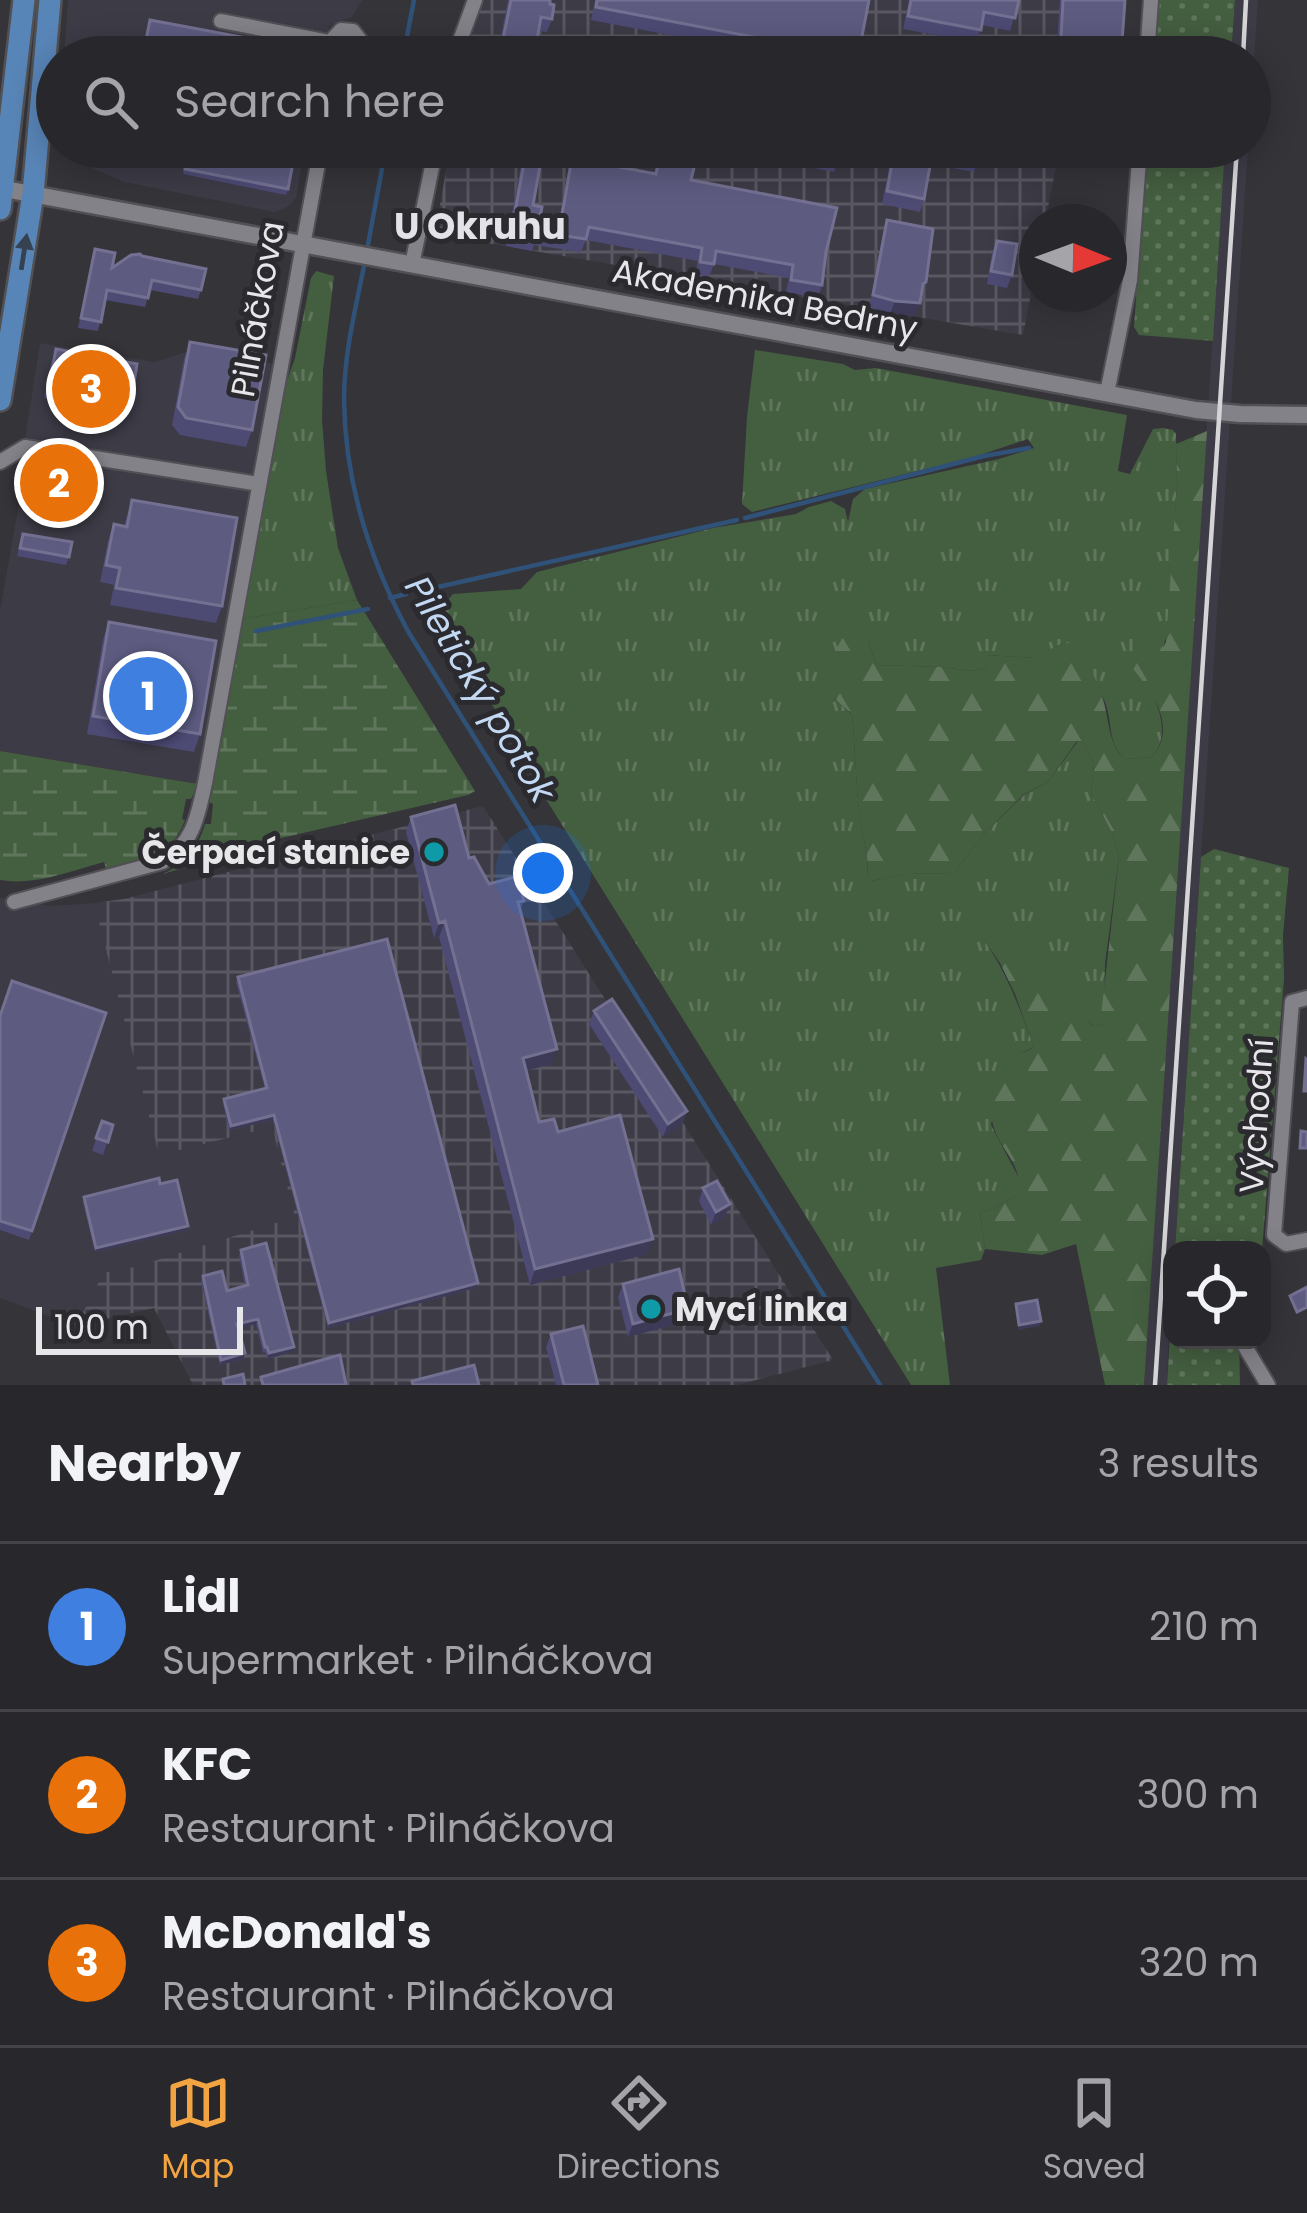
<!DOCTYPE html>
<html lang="en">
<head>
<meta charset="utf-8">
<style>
  body { margin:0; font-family:Poppins,sans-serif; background:#302f33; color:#f1f3f6 }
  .controls { position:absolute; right:36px; bottom:36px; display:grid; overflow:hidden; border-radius:24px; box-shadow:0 6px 30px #0003 }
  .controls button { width:108px; height:108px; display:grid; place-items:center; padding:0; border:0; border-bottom:3px solid #444447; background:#28272b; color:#f1f3f6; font:60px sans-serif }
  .compass { position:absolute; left:1019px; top:204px; width:108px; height:108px; border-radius:50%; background:#28272b; box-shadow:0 6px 30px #0003; rotate:91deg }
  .scale { position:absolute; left:36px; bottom:30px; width:207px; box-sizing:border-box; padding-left:12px; border:6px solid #e7e6e9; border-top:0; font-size:33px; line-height:42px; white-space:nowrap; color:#e7e6e9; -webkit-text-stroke:9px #2b2a2f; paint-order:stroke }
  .you { position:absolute; left:543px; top:873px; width:42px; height:42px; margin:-30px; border:9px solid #fff; border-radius:50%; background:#1a73e8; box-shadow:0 0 0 18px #1a73e833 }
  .badge { display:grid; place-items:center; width:78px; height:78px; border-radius:50%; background:#f3a442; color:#fff; font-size:39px; font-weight:700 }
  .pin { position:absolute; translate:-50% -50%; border:6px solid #fff; box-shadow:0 3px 12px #0006 }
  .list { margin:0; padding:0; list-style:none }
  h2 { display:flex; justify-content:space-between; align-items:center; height:156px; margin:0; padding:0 48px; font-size:51px }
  h2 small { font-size:39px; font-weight:400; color:#a5a5a9 }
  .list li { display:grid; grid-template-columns:78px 1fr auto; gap:36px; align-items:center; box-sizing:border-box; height:168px; padding:0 48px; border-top:3px solid #444447 }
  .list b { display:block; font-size:45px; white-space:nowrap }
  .list p { margin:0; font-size:39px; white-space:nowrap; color:#a5a5a9 }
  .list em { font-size:39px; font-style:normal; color:#a5a5a9 }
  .icon { flex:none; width:66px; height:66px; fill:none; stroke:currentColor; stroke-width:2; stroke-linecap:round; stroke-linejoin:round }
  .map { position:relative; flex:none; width:1307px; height:1385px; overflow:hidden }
  .search { position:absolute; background:#28272b; box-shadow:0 6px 30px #0003; left:36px; right:36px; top:36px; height:132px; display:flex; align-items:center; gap:30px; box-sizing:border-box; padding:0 42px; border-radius:66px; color:#a5a5a9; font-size:45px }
  .sheet { height:660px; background:#28272b }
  nav { display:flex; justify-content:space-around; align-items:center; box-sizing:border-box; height:168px; border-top:3px solid #444447; background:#28272b; font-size:33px; color:#a5a5a9 }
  nav a { display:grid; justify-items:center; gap:6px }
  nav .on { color:#f3a442 }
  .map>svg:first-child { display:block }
</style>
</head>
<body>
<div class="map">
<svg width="1307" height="1385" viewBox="0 0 1307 1385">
  <defs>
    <pattern id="industrial-grid" width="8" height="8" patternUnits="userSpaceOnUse" patternTransform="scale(3)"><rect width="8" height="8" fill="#3d3b46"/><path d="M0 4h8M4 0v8" fill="none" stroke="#595761"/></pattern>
    <pattern id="grass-tufts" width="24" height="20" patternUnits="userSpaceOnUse" patternTransform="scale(3)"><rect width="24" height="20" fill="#445e40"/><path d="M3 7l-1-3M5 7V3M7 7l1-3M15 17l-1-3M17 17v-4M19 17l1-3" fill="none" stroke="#5f755c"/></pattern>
    <pattern id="forest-firs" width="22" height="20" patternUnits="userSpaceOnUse" patternTransform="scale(3)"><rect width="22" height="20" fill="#445e40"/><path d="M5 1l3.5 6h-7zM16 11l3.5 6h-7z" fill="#5f755c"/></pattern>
    <pattern id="wetland-marsh" width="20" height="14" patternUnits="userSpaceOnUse" patternTransform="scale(3)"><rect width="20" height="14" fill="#445e40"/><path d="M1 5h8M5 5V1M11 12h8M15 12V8" fill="none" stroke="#5f755c"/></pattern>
    <pattern id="garden-dots" width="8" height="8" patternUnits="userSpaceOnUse" patternTransform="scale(3)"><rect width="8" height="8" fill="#445e40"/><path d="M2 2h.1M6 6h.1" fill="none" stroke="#5f755c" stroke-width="1.8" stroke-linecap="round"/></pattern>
  </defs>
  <rect width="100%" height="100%" fill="#353439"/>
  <!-- built -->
  <path fill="#3d3b46" d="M68,0H362L352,17L329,26L323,57H64Z
    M1235,0H1258L1250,117V57H1231Z
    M62,147H305L296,198L287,207L275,212L124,182L80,163Z
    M1225,147H1248L1175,1250H1172L1167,1385H1144Z
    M40,343L155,362L198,348L273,364L198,784L0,751V610L21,493L17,491Z
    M0,898L51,906L94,903L159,1155L272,1127L295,1217L141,1265L114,1272H104L76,1326L0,1298Z"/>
  <!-- industrial -->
  <path fill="url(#industrial-grid)" d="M476,0H1089L1078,57H466Z
    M450,147H1060L1045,222H1037V263L1023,335L435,234Z
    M483,806L833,1360L737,1385H193L154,1308L76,1326L104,1272H114L141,1265L295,1217L272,1127L159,1155L94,903L124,899Z"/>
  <!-- grass -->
  <path fill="url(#grass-tufts)" d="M316,271L334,276L323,370L322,420L326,471L338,548L357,600L242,619L282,395L295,358L311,278Z
    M755,350L843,364L855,370L876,368L1127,415L1118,471L1130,474L1153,429L1163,428L1173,430L1176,434L1177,483L1168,632L1163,647H1155L1144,680C1158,702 1172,734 1152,757L1125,759C1107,743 1113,723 1105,702C1096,682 1076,661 1063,643L1035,658L988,655L986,668L973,671L941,667L876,665L868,641L834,698L852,715C855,747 856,779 859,811C861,836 870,850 867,877L871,881L906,874L954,873L985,833L1025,794L1048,782L1078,741L1085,744L1094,764L1091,793L1112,833L1119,857L1105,964L1104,1012L1100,1024L1093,1026L1078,1013L1009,930L984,940C1007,973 1020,1009 1034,1047L1008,1059L991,1125L1020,1180V1193L996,1208L980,1213L985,1249L981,1260L936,1268L950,1385H911L529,772L475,673C475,653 459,625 442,615V607L453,594L521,589L537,572L713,528L796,514L809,507L831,501L845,509L848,522L853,499L865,489L999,459L1034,448L1028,439L974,457L752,512L742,504L747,417Z"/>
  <!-- forest -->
  <path fill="url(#forest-firs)" d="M1207,431L1144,1385H1105L1076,1244L1042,1255L985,1249L980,1213L996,1208L1020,1193C1021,1148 978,1143 995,1085C997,1077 1001,1065 1008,1059C1015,1054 1027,1052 1034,1047L1015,994L1000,963L984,940L985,927L996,921L1009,930L1092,1026L1100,1024L1119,857L1112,833L1091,793L1094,764L1085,744L1077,741L1048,782L1024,794L985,833L954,873L906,874L871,881L867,878C870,850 861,836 859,812C856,780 855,747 852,715C845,707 835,701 830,692C819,670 840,641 853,624L868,641L876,665L941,667L973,671L986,668L987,655L1034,658L1063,643H1080C1088,661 1096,679 1102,697C1110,718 1107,744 1125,759L1152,757C1180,725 1148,685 1126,661L1140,640L1155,647H1163L1166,642L1177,483L1176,444Z"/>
  <!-- wetland -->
  <path fill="url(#wetland-marsh)" d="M357,600L475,791L468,795L277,839L163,874C184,864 199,846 205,824H211L213,804L209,802L242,619Z
    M0,751L198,784L191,799H186L182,819L185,820C170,860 143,858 106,868L104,862C70,871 35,886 0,880Z"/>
  <!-- garden -->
  <path fill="url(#garden-dots)" d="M1158,0H1235L1231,57H1154Z
    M1147,147H1225L1213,341L1139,335L1134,327Z
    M1214,849L1289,868L1283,935L1284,979L1262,1250H1175L1201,857Z
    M1172,1302V1340H1239L1240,1385H1167Z"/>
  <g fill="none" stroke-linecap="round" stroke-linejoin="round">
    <!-- stream -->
    <path stroke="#305278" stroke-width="4.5" d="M403,57L414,0
      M367,250L386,147
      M365,261C356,307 344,353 344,400C345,483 370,561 409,633L880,1385
      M745,518L984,456L1029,448
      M420,591L737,520
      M390,598L406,594
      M256,631L368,609"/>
    <!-- minor casing -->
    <g stroke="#515054" stroke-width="18">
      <path id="minor" d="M221,21L330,42
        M330,42L341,30L353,31L363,44L360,57
        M363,50L399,57
        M454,57L475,0
        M1147,57L1151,0
        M412,265L436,147
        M1107,393L1130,280L1140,147
        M0,462L25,447L259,484
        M14,902L162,862C193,845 198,815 205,783L321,147
        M1307,998L1292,1002L1274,1235L1286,1244L1307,1240
        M1244,1345L1268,1385"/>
    </g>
    <!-- tertiary casing -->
    <g stroke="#515054" stroke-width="21">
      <path id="tertiary" d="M0,188L1196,410L1240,414L1307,415"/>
    </g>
    <!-- primary casing -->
    <g stroke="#515054" stroke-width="26">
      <path id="primary" d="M0,209L24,0
        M0,400L33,194L50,0"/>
    </g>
    <!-- minor -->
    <use href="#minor" stroke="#848289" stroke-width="14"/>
    <!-- tertiary -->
    <use href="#tertiary" stroke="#848289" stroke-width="16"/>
    <!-- primary -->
    <use href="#primary" stroke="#5885b7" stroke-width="21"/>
    <!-- rail -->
    <path stroke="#d5d4d7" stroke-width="4.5" d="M1243,57L1246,0
      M1155,1385L1237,147"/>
  </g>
  <!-- wall -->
  <path fill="#4d4a74" d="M508,0H550L552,19L547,32L538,31L533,57H497Z
    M595,0H869L858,57H784L591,20Z
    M909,0H1019L1010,31L982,25L976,43L903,29Z
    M1060,0H1125L1121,57H1056Z
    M188,147L288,189L286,195L183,174Z
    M661,147H699L691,180L826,252L822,285L818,298L786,292L789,278L714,264L709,277L695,274L698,261L586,240L581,252L534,245L532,251L506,246L521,165L526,152L533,205L540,217L559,220L568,171L572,158L654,173Z
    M787,147H841L834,172L784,162Z
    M893,147H981L974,172L931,164L924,199L920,212L882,204Z
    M887,220L921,295L915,316L890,314L869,308L883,233Z
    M997,241L1012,275L1007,288L987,284L992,253Z
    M95,249L112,268L142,256L201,290L198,299L150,290L145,307L105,300L98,331L78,328Z
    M190,342L252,430L246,447L180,435L172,425L184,359Z
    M56,349L132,395L126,412L44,398L50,367Z
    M41,463L88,495L86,500L40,492V478H38Z
    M132,500L222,606L216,623L110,605L114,585L100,582L108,541L114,524L124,526Z
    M23,534L69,557L66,565L17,556Z
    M109,622L200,734L194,752L87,734L103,639Z
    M411,817L469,858L489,884L524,901L520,911L551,1064L526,1071L539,1122L558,1132L647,1254L530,1285L439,937L434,938L406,832Z
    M238,977L476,1288L328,1328L273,1120L229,1130L223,1103L224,1099L265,1089L236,982Z
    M594,1011L687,1111L682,1124L663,1137L589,1024Z
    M106,1013L29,1240L0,1230V1015Z
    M102,1121L113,1125L103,1155L92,1151Z
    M160,1184L187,1230L95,1252L83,1202L84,1197Z
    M703,1188L730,1204L725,1217L711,1225L699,1201Z
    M241,1250L292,1352L267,1359L265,1352L263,1353L256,1324L238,1329L245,1353L243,1359L220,1365L201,1281L203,1276L227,1291L245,1286L239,1255Z
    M623,1284L688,1309L684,1322L628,1337L618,1297Z
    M551,1334L598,1385H556L546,1347Z"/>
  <!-- shaded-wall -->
  <path fill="#3c3a57" d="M895,301L920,303L915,316L890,314Z
    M445,921L439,937L434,938L439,923Z
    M557,1049L551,1064L517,1073L523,1058Z
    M687,1111L682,1124L663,1137L668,1124Z
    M274,1115L273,1120L229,1130L231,1126Z
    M730,1204L725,1217L711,1225L716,1212Z
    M188,1226L187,1230L95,1252L96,1248Z
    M653,1239L647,1254L530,1285L535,1269Z
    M478,1283L476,1288L328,1328L329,1323Z
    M688,1309L684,1322L628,1337L633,1324Z
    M258,1319L256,1324L235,1330L237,1324Z
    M1041,1321L1040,1326L1018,1330L1019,1325Z
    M294,1347L292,1352L267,1359L269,1353Z
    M245,1353L243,1359L220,1365L221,1360Z"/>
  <!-- building -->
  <path fill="#5d5b80" stroke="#737091" stroke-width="3" d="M511,0H550V4L554,5L552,19L541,17L534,56L501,49Z
    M597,0H869L858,57L596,7Z
    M911,0H1019L1015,18L984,12L981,30L908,16Z
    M1063,0H1125L1121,57H1060Z
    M150,20L311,50L310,57H152L144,50Z
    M915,41L952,48L951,57H912Z
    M487,48L498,51L496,57H485Z
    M687,51L704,54L705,57H686Z
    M189,147H296L288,189L185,169Z
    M662,147H699L691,180L837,208L826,252L822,285L791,280L793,265L716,251L714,264L700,262L702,248L589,227L586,239L538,232L536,238L511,233L526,152L542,155L533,205L542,207L540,217L561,220L572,158L656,174Z
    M789,147H841L839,159L788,149Z
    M895,147H981L979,159L933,150L924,199L887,191Z
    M887,220L933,229L926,282L923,284L920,303L895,301L873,295Z
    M997,241L1017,244L1012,275L991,271Z
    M95,249L115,253L112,268L131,255L140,254L142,256L206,269L201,290L152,280L148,298L107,290L101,322L81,318Z
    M190,342L266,355L252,430L186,418L178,407Z
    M56,349L137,364L132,395L50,381Z
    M42,458L93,468L88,495L42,488V474L40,473Z
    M132,500L237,518L222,606L116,588L120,568L106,565L114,524L127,527Z
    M23,534L72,542L69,557L20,548Z
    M109,622L216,641L200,734L93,716Z
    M455,805L469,858L474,857L489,884L518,876L524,901L518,902L557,1049L523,1058L539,1122L554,1119L558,1132L620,1115L653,1239L535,1269L445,921L439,923L411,817Z
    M387,939L478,1283L329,1323L274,1115L231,1126L224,1099L267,1088L238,977Z
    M12,981L106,1013L32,1231L0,1221V1016Z
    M612,999L687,1111L668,1124L594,1011Z
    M1306,1059L1307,1060V1091H1304Z
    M102,1121L113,1125L108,1142L96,1138Z
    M1301,1131L1307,1132V1148H1300Z
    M159,1178L160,1184L177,1180L188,1226L96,1248L84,1197Z
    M717,1181L730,1204L716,1212L703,1188Z
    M266,1243L294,1347L269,1353L267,1347H265L258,1319L237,1324L245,1353L221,1360L203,1276L222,1271L227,1291L248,1285L241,1250Z
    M679,1269L688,1309L633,1324L623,1284Z
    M1307,1287V1307L1297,1312L1290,1296Z
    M1037,1300L1041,1321L1019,1325L1016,1304Z
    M583,1326L598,1385H564L551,1334Z
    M340,1355L346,1385H263L261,1377Z
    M474,1365L479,1385H413L412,1381Z
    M243,1374L245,1385H224L223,1379Z"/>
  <!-- one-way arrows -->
  <defs><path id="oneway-solid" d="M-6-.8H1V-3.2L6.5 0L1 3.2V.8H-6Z" transform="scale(3)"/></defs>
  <use fill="#364151" href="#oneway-solid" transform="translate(24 252) rotate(-81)"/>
  <!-- markers -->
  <g fill="#0f9aa8" stroke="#2b2a2f" stroke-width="4.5">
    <circle cx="434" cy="852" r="12"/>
    <circle cx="651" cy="1309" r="12"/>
  </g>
  <g text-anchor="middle" stroke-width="10" stroke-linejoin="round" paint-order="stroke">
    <!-- street labels -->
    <g font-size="33" fill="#e7e6e9" stroke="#2b2a2f">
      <text transform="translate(765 299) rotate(11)" y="12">Akademika Bedrny</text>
      <text transform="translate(257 309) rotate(-80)" y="12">Pilnáčkova</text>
      <text transform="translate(1256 1116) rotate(-86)" y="12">Východní</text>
    </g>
    <!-- poi labels -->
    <g font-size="33" font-weight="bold" fill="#e7e6e9" stroke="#2b2a2f" text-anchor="end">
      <text x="410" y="864">Čerpací stanice</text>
      <text x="675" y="1321" text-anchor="start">Mycí linka</text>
    </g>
    <!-- neighbourhood labels -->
    <g font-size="36" font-weight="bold" fill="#e4e2e9" stroke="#2b2a2f">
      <text x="480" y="239">U Okruhu</text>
    </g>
    <!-- water labels -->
    <g font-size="36" font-style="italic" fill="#c3d8f2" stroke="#2b2a2f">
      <text transform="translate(481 689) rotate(59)" y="13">Piletický potok</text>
    </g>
  </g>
</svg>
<div class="controls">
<button><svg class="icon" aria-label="locate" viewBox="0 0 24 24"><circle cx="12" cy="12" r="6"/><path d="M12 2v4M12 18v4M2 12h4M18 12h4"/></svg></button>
</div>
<svg class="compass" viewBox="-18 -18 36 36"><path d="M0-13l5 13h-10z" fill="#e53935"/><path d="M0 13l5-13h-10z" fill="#a5a5a9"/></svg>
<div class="scale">100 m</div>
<div class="you"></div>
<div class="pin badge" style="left:148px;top:696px;background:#3f7fe0">1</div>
<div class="pin badge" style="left:59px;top:483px;background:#e8710a">2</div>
<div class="pin badge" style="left:91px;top:389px;background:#e8710a">3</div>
<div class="search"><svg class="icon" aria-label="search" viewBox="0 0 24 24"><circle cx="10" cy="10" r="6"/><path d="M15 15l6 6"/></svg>Search here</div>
</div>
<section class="sheet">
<h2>Nearby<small>3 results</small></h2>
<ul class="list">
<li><span class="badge" style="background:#3f7fe0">1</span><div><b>Lidl</b><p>Supermarket · Pilnáčkova</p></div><em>210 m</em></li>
<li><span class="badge" style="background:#e8710a">2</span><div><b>KFC</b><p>Restaurant · Pilnáčkova</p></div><em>300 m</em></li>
<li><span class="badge" style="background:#e8710a">3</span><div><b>McDonald's</b><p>Restaurant · Pilnáčkova</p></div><em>320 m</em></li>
</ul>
</section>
<nav>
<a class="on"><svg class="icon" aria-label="map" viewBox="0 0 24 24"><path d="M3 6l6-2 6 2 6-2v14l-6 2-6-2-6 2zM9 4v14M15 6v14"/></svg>Map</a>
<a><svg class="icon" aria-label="directions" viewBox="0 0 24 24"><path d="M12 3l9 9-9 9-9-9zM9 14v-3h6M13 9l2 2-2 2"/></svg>Directions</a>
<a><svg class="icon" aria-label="saved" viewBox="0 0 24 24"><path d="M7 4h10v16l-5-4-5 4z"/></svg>Saved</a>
</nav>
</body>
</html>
